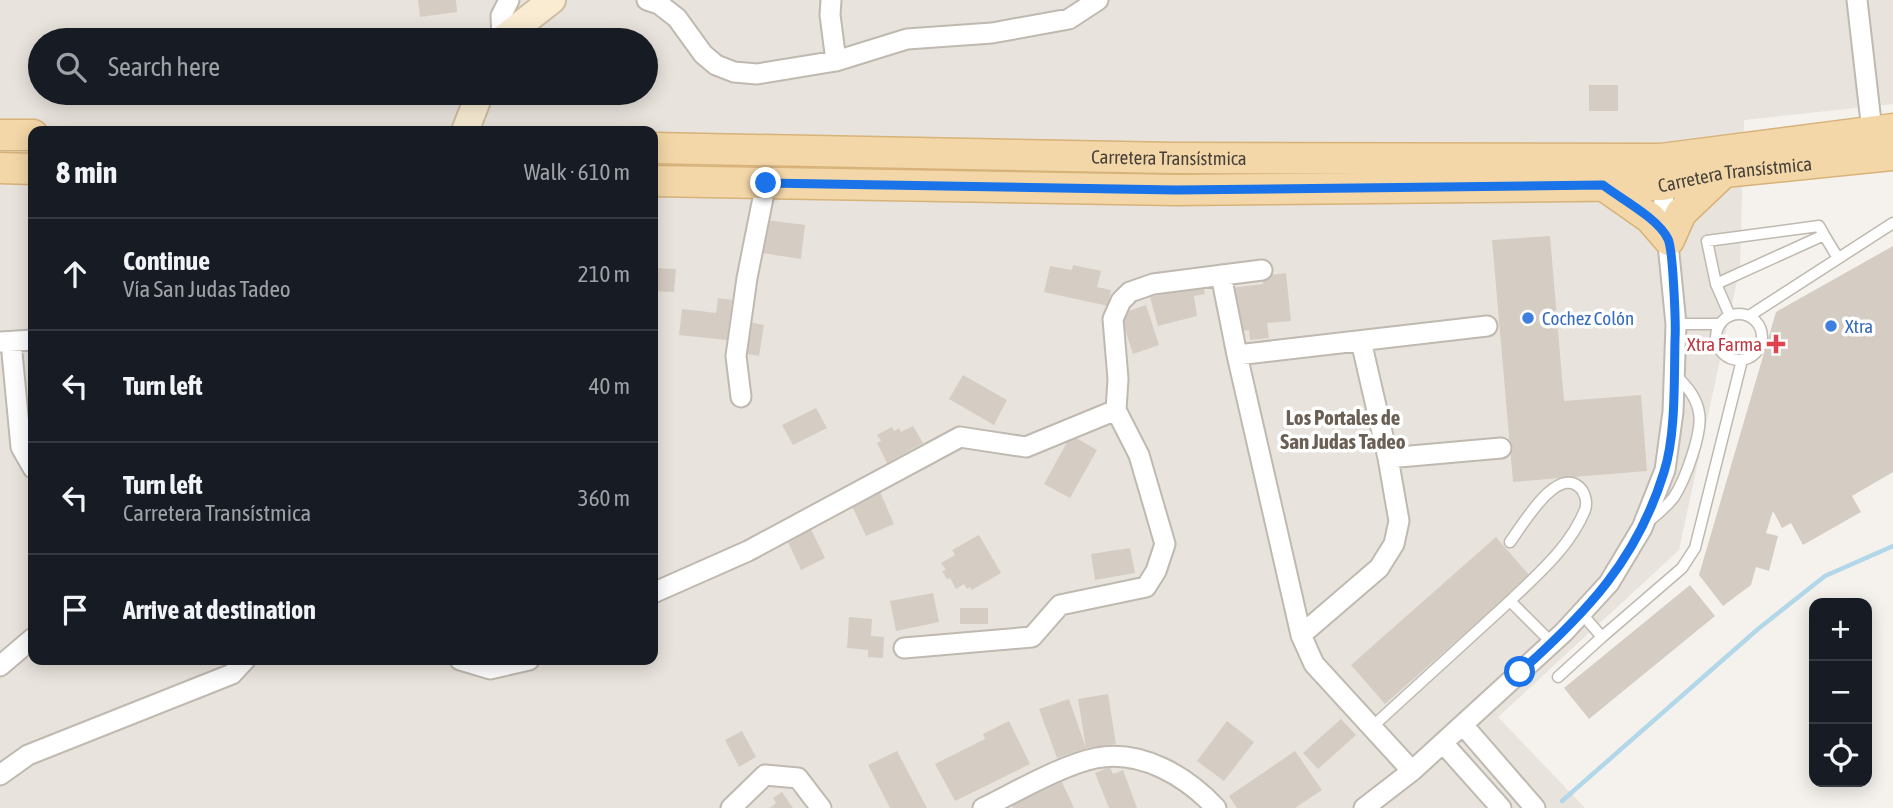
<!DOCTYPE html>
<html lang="en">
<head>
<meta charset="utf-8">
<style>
  body { margin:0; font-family:"Asap Condensed",sans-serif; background:#20242c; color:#f1f3f6 }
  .controls { position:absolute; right:21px; bottom:21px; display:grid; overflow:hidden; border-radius:14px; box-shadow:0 4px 18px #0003 }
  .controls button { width:63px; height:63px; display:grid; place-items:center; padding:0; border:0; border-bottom:2px solid #363941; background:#171b24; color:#f1f3f6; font:35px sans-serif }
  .stop { position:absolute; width:21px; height:21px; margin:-16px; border:5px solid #1a73e8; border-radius:50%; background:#fff }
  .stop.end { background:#1a73e8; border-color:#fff; box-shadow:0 2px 7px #0008 }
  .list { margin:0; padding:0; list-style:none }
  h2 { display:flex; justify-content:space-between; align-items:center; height:91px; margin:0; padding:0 28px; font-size:30px }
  h2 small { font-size:23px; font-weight:400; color:#9ea1a6 }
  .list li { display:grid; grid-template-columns:46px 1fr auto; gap:21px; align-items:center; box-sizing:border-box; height:112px; padding:0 28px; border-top:2px solid #363941 }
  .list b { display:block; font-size:26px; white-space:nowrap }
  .list p { margin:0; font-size:23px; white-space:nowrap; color:#9ea1a6 }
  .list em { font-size:23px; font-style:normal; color:#9ea1a6 }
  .icon { flex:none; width:38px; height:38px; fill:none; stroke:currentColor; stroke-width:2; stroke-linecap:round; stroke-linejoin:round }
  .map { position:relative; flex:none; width:1893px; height:808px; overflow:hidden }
  .search { position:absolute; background:#171b24; box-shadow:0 4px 18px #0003; left:28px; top:28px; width:630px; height:77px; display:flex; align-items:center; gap:18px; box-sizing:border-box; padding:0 24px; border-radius:38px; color:#9ea1a6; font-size:26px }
  .panel { position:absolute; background:#171b24; box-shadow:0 4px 18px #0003; left:28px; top:126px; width:630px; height:539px; border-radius:14px }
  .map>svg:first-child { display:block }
</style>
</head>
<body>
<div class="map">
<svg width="1893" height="808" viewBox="0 0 1893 808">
  <rect width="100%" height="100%" fill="#f5f2ed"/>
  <!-- residential -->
  <path fill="#e8e3dc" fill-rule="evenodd" d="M0,0H1893V104L1744,120L1740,267L1679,550L1498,717L1585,808H0ZM40,40H646V93H40ZM33,131H653V660H33Z"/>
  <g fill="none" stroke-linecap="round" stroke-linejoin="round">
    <!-- stream -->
    <path stroke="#b2d7e9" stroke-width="4.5" d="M1562,801L1758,629L1825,576L1893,546"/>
  </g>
  <!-- building -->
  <path fill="#d5cdc4" d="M418,0H456L457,12L420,17Z
    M381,31H401V40H380Z
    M1589,85H1618V111H1589Z
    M759,219L805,225L801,259L755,252Z
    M1550,236L1564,401L1641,395L1647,471L1513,482L1492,240Z
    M1893,246V472L1852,496L1861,512L1803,545L1791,523L1782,528L1773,511L1766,533L1778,536L1769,571L1756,567L1751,585L1723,606L1699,575L1776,312Z
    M1073,265L1101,271L1097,287L1111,290L1108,306L1044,292L1050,266L1072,270Z
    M653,268L676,269L674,292L653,291Z
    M1286,273L1291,321L1267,323L1269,338L1250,340L1249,330L1236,332L1231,288L1263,284L1262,276Z
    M1203,284L1205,294L1194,296L1197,316L1158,326L1150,297Z
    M718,298L732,300L727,340L679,335L682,309L716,313Z
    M1146,305L1159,345L1133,354L1120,314Z
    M743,321L764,325L759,356L737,352Z
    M963,375L1007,400L994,425L949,399Z
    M816,408L827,428L793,445L782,425Z
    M913,426L923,443L887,463L877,443L881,441L877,435L892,427L894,431L899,428L901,432Z
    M1071,435L1097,450L1070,498L1044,484Z
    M880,492L894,524L866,536L851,504Z
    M810,527L825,558L801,570L786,538Z
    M979,535L1001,573L972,590L970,587L967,589L964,584L956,589L950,578L947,579L942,571L946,570L941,563L955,555L952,550Z
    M1496,537L1530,576L1385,704L1351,665Z
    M1130,548L1135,573L1095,580L1091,554Z
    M1690,585L1715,616L1589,719L1564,688Z
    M933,593L939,622L896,631L890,601Z
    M960,608H988V624H960Z
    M849,617L872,619L871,636L884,637L883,658L868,657V650L847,648Z
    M1108,694L1116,744L1086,748L1078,699Z
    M1069,699L1086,748L1057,758L1039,709Z
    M1341,719L1356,735L1318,769L1303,753Z
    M1009,721L1030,764L955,801L935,764L985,739L983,734Z
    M1227,721L1254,742L1224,781L1197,761Z
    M742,731L756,757L739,767L725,740Z
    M897,751L927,808H890L868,765Z
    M1295,751L1322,790L1295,808H1237L1229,796Z
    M1110,767L1113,774L1123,770L1137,808H1109L1095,773Z
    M1062,782L1074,808H1013L1012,805Z
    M782,792L793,808H770L776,803L773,798Z"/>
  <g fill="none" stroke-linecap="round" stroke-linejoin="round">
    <!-- lane casing -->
    <g stroke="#bfb9b0" stroke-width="13">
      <path id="lane" d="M1819,226L1824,235L1716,284L1707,241Z
        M1824,235L1838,258
        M1716,284L1730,316
        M1716 337a23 23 0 1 1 46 0a23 23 0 1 1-46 0Z
        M1749,316L1893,223
        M1676,324H1720
        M1650,520C1659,513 1667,506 1674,497C1685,480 1703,432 1699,413C1697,398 1687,386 1676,376
        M1510,601C1538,574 1570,547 1585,510C1587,504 1586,496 1582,490C1559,461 1522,526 1510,542
        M1582,614L1602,637L1682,568L1695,548L1742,360
        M1558,677L1602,637
        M1372,727L1510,601L1552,643"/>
    </g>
    <!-- street casing -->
    <g stroke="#bfb9b0" stroke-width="23">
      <path id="street" d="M647,0L659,4L677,18L703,54L716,65L734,72L757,74L836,61L907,39L992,33L1069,19L1098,0
        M831,0L830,15L836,61
        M1857,0L1872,131
        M502,39L501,16L509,0
        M1221,275L1237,355L1301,635L1314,664L1412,771
        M0,342L33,340
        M11,342L21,447L33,468
        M1237,355L1487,326
        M741,397L736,356L747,278L766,183
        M1388,458L1501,448
        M653,593L748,551L960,437L1026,447L1116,410L1118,379L1113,319L1121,301L1130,292L1153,284L1262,270
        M1301,635L1379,568L1394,544L1399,521L1388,458L1361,341
        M904,648L1032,637L1060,605L1146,587L1156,571L1165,544L1139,455L1116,410
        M460,660L490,669L529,660
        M0,666L33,638
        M1463,725L1535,808
        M1443,743L1501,808
        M0,775L28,755L232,674L245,660
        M731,808L765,775L798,778L821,808
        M983,808C1014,793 1064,764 1096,758C1142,749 1187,777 1216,808
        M1364,808L1412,771L1564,632L1609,583L1642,528L1665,470L1673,412L1676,324L1661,174"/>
    </g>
    <!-- secondary casing -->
    <g stroke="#cebfa3" stroke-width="30">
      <path id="secondary" d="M501,40L552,0
        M465,131L480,93"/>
    </g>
    <!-- primary casing -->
    <g stroke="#d7b279" stroke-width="33">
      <g id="primary">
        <path d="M0,135H33"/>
        <path id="s1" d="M653,148L1174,158L1661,159L1893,129"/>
        <path d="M0,168L33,169"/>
        <path id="s2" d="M653,181L1176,190L1662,185L1724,172L1893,155"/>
        <path d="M1603,185L1650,218L1669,240L1681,213L1724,172"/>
      </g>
    </g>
    <!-- lane -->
    <use href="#lane" stroke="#fff" stroke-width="10"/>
    <!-- street -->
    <use href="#street" stroke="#fff" stroke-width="19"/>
    <!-- secondary -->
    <use href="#secondary" stroke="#f9ecd3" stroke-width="26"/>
    <!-- primary -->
    <use href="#primary" stroke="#f3d7a8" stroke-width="30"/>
  </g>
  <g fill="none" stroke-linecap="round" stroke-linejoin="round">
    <!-- route -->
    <path stroke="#1a73e8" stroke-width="9" d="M766,183L1176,190L1603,185C1621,199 1658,218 1668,239C1673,249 1676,324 1675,340C1674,379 1676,435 1664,472C1637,560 1587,612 1520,672"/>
  </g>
  <!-- markers -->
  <g fill="#3f7fe0" stroke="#fff" stroke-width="2.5">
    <circle cx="1528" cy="318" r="7"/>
    <circle cx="1831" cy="326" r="7"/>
  </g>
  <path fill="#e0444e" stroke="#fff" stroke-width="2.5" d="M1772.5 333.5h7v7h7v7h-7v7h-7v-7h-7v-7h7z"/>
  <g text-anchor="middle" stroke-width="7" stroke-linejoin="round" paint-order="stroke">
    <!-- street labels -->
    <g font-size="19" fill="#49423b" stroke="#fff">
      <text dy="7" stroke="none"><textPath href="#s1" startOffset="516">Carretera Transístmica</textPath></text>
      <text dy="7" stroke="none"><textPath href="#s2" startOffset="1083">Carretera Transístmica</textPath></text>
    </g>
    <!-- shop labels -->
    <g font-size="19" fill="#366cbe" stroke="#fff" text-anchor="start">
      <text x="1542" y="325">Cochez Colón</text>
      <text x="1845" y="333">Xtra</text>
    </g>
    <!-- health labels -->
    <g font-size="19" fill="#be3a42" stroke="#fff" text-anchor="end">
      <text x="1762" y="351">Xtra Farma</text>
    </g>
    <!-- neighbourhood labels -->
    <g font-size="21" font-weight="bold" fill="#6a5f54" stroke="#fff">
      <text x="1343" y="425">Los Portales de<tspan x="1343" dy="24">San Judas Tadeo</tspan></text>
    </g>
  </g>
</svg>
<div class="controls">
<button>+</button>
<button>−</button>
<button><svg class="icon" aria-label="locate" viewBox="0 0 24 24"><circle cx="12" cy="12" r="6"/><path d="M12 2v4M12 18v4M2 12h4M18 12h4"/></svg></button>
</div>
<div class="stop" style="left:1520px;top:672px"></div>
<div class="stop end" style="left:766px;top:183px"></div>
<div class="search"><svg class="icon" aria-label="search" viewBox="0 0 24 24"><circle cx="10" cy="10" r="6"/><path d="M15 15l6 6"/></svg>Search here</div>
<section class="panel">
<h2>8 min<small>Walk · 610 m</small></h2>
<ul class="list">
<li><svg class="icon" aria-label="ahead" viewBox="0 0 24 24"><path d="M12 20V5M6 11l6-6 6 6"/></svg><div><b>Continue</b><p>Vía San Judas Tadeo</p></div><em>210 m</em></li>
<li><svg class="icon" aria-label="left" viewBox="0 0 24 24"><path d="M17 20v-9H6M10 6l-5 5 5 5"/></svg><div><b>Turn left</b></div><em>40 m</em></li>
<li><svg class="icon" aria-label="left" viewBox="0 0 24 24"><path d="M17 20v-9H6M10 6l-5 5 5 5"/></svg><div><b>Turn left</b><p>Carretera Transístmica</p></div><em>360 m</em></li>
<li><svg class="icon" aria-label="arrive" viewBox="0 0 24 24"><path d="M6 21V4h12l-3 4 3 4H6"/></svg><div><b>Arrive at destination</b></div></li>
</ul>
</section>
</div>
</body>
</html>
